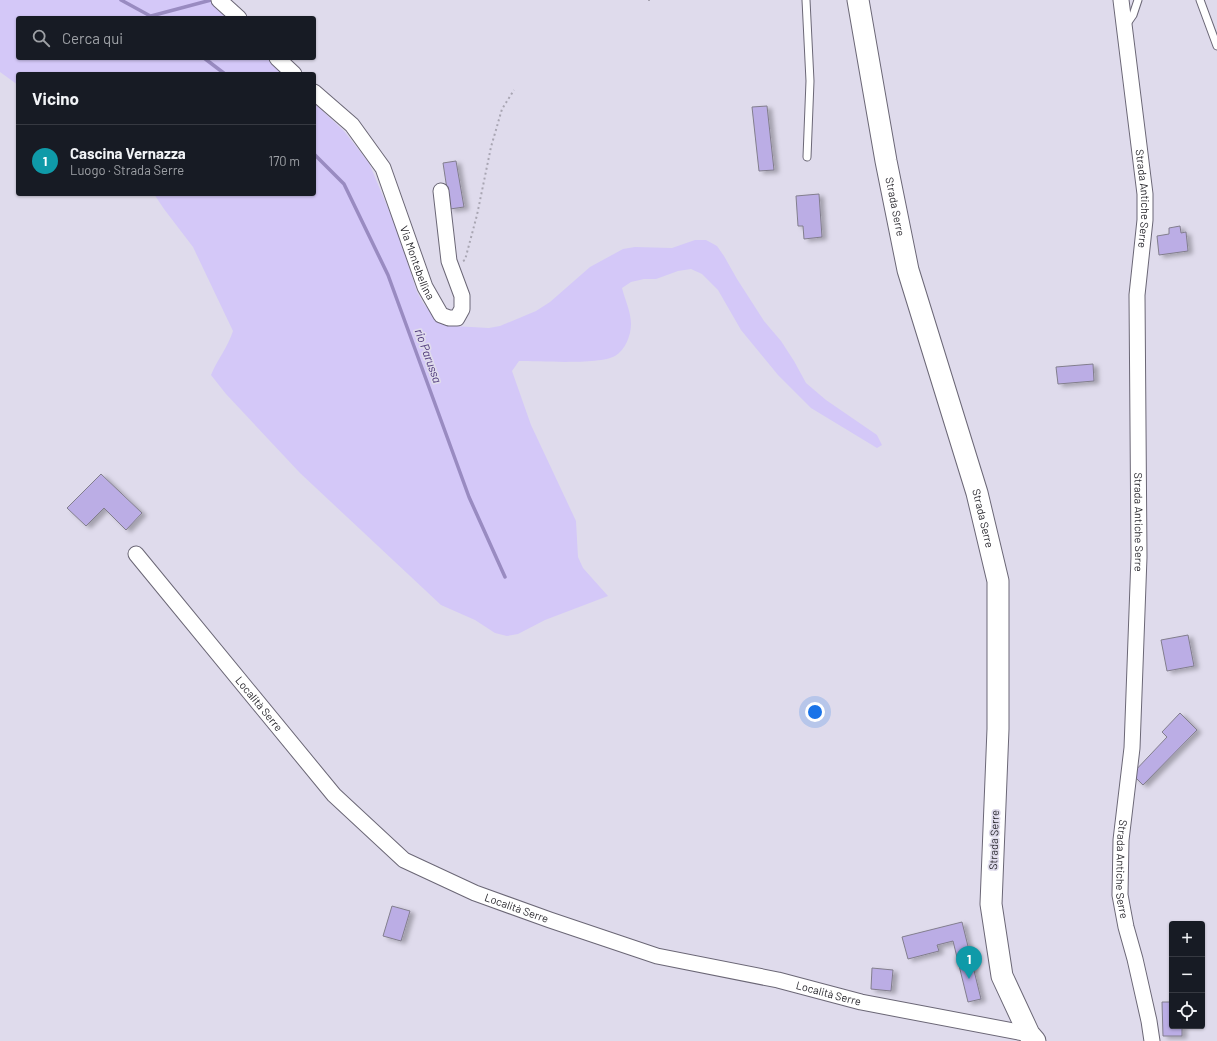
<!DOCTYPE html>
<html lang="it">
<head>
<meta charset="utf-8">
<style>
  body { margin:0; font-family:Barlow,sans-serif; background:#242831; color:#f1f3f6 }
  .controls { position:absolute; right:12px; bottom:12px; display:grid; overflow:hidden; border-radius:4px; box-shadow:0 1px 3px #0004 }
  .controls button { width:36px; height:36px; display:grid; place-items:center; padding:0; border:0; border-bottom:1px solid #363941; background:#171b24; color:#f1f3f6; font:20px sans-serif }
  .you { position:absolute; left:815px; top:712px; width:14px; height:14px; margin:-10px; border:3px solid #fff; border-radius:50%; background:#1a73e8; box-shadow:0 0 0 6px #1a73e833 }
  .badge { display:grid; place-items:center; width:26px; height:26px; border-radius:50%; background:#2563eb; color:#fff; font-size:13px; font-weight:700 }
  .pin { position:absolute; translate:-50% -33px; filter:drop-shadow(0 1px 2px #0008) }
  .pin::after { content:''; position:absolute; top:21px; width:14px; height:12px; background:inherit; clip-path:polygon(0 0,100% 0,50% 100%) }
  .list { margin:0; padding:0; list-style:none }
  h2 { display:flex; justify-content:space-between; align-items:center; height:52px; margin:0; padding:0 16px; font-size:17px }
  h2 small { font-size:13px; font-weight:400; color:#9ea1a6 }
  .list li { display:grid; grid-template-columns:26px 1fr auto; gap:12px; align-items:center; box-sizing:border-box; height:72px; padding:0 16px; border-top:1px solid #363941 }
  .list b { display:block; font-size:15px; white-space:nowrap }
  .list p { margin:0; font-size:13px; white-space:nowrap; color:#9ea1a6 }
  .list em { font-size:13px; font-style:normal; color:#9ea1a6 }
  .icon { flex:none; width:22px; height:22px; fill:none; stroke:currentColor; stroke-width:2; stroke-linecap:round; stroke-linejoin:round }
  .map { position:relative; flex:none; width:1217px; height:1041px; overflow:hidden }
  .search { position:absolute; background:#171b24; box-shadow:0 1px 3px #0004; left:16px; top:16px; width:300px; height:44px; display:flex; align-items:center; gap:10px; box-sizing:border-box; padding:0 14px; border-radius:4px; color:#9ea1a6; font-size:15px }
  .panel { position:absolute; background:#171b24; box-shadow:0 1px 3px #0004; left:16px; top:72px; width:300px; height:124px; border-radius:4px }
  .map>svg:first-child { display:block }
</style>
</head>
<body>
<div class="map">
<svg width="1217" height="1041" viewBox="0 0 1217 1041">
  <defs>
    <filter id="shadow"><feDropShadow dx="4.5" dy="2.5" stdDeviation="2" flood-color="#0004"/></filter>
  </defs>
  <rect width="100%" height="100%" fill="#dfdbec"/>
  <!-- green -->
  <path fill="#d4c8f8" d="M0,0H210L219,6L229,18H18V58H267L283,74H18V85L0,72Z
    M314,103L344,131L369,163L396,227L417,292L423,303L432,314L442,321L453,326L489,328L500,326L536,311L550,302L590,267L623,249L635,247L672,248L695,240H706L717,246L724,256L737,279L764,321L781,341L794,361L806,383L826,400L877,435L882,445L877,448L811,408L778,375L741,330L718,290L702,274L691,269L678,271L656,279H644L631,282L622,288C625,300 631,312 631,324C631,336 625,350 615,356C600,365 539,361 519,361L512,371L531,425L576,521L578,557L583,568L608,596L545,620L518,634L507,636L495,633L475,620L441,605L300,473L226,394L211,375C217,360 228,347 233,331L193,247L164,209L154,194H314Z"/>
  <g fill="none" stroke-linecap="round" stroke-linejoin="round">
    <!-- stream -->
    <path stroke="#998bc1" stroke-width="3.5" d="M121,0L154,18
      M151,16L211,0
      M204,58L225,74
      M314,154L344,184L388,275L469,497L505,577"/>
  </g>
  <!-- building -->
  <path fill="#bbade5" stroke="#827e8d" filter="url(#shadow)" d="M767,106L774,170L759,171L752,107Z
    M456,161L464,207L450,209L443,163Z
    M819,194L822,237L804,239L803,226H798L796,196Z
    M1180,226L1181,233L1186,232L1188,251L1159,255L1157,236L1169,234V228Z
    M1093,364L1094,381L1058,384L1056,367Z
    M101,474L142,513L126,530L104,508L86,526L67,508Z
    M1188,635L1194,666L1167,671L1161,640Z
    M1180,713L1197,730L1143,785L1132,774L1167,737L1162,732Z
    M392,906L410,911L401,941L383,936Z
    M962,922L981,999L968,1002L953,941L937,945L939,951L908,959L902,937Z
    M872,968L893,970L891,991L871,989Z
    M1162,1002H1172V1026H1182V1036H1163Z"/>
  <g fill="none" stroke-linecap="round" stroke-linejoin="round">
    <!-- lane casing -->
    <g stroke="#6b6776" stroke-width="9">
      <path id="lane" d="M806,0L810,81L807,157
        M1200,0L1217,46
        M1126,25L1133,15L1138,0"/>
    </g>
    <!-- street casing -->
    <g stroke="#6b6776" stroke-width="17">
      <g id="street">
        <path d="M219,0L239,18"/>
        <path id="s1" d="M1121,0L1145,194V220L1137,295L1139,557L1132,748L1121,840L1120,895L1126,927L1135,959L1149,1021L1152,1041"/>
        <path d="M277,58L294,74"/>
        <path id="s2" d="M314,92L352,125L383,168L425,287L441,315L449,318H457L462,309V296L449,261L441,191"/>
        <path id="s3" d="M136,554L334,795L404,860L475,893L550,920L657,956L778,980L861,1002L1029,1034"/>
      </g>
    </g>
    <!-- secondary casing -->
    <g stroke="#6b6776" stroke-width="23">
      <g id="secondary">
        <path id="s4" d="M858,0L886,161L908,270L977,493L998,581V729L991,904L1002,976L1029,1034L1035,1041"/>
      </g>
    </g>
    <!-- path -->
    <path stroke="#a8a5b2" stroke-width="2" stroke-dasharray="2 3" stroke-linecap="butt" d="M649,0V1
      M463,261L465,260L477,215L491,147L502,109L514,90"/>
    <!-- lane -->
    <use href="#lane" stroke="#fff" stroke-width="7"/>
    <!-- street -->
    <use href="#street" stroke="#fff" stroke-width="15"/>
    <!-- secondary -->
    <use href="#secondary" stroke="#fff" stroke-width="21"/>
  </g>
  <g text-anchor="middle" stroke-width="3.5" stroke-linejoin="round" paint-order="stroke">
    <!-- street labels -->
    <g font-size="11" fill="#28272d" stroke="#dfdbec">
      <text dy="4" stroke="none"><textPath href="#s1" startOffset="200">Strada Antiche Serre</textPath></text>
      <text dy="4" stroke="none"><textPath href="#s4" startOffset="210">Strada Serre</textPath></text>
      <text dy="4" stroke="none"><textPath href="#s2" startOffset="204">Via Montebellina</textPath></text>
      <text dy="4" stroke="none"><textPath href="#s4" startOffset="534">Strada Serre</textPath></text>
      <text dy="4" stroke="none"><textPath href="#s1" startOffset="524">Strada Antiche Serre</textPath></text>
      <text dy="4" stroke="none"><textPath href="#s3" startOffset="194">Località Serre</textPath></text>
      <text transform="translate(994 840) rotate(-88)" y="4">Strada Serre</text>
      <text dy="4" stroke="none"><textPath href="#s1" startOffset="872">Strada Antiche Serre</textPath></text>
      <text dy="4" stroke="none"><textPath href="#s3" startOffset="530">Località Serre</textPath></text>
      <text dy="4" stroke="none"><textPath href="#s3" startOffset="854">Località Serre</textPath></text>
    </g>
    <!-- water labels -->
    <g font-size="12" font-style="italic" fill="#4b3578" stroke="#dfdbec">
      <text transform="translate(428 356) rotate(70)" y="4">rio Parussa</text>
    </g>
  </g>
</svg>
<div class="controls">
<button>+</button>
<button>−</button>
<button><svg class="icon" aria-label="locate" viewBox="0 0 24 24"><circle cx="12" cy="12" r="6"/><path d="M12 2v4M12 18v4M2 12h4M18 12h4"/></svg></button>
</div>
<div class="you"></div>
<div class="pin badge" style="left:969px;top:979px;background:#0f9aa8">1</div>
<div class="search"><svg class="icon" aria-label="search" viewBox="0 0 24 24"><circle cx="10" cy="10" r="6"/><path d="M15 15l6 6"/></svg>Cerca qui</div>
<section class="panel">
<h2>Vicino<small></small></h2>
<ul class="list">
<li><span class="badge" style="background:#0f9aa8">1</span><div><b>Cascina Vernazza</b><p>Luogo · Strada Serre</p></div><em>170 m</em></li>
</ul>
</section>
</div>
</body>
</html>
